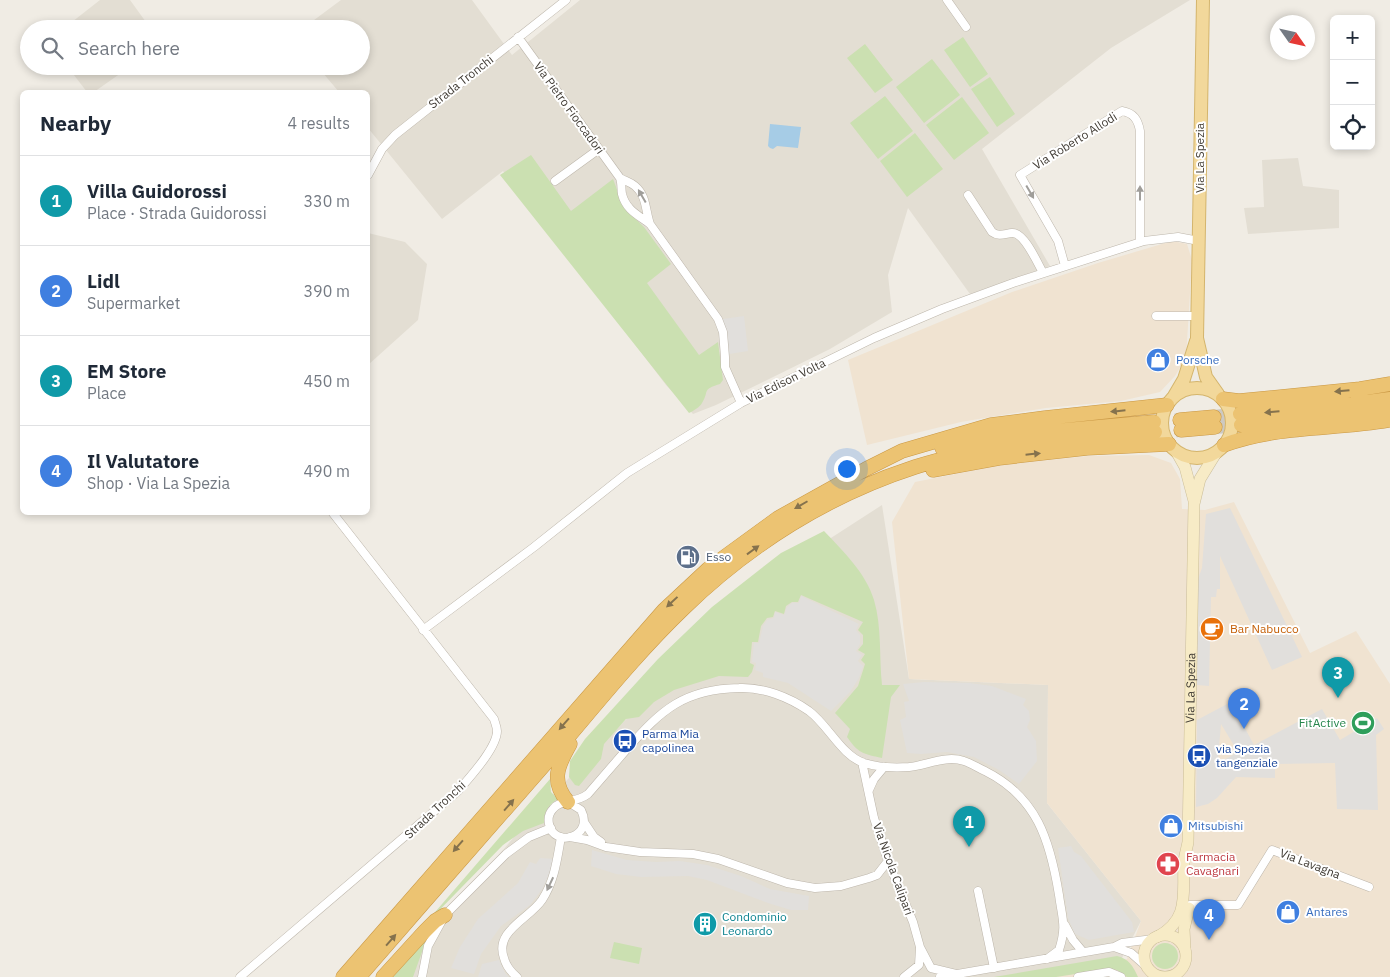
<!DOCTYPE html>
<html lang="en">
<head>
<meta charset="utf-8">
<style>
  body { margin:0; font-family:"IBM Plex Sans",sans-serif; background:#f6f6f7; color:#1f2937 }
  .controls { position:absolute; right:15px; top:15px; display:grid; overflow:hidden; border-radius:8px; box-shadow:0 2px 8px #0003 }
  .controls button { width:45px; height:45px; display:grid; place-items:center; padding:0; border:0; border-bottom:1px solid #e0e1e3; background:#fff; color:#1f2937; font:25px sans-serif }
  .compass { position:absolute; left:1270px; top:15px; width:45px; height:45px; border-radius:50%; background:#fff; box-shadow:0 2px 8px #0003; rotate:124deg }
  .you { position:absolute; left:846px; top:468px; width:18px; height:18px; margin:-12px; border:4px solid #fff; border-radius:50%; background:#1a73e8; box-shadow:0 0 0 8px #1a73e833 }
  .badge { display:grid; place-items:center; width:32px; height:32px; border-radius:50%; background:#0f766e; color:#fff; font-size:16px; font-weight:700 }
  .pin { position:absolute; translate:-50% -41px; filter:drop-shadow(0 1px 2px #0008) }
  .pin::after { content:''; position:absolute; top:26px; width:18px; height:15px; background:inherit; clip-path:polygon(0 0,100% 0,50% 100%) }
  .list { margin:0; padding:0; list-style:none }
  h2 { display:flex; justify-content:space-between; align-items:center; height:65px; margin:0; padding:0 20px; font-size:21px }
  h2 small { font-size:16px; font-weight:400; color:#747a83 }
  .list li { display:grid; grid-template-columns:32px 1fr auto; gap:15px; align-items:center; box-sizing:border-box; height:90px; padding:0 20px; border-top:1px solid #e0e1e3 }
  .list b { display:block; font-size:19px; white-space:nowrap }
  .list p { margin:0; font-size:16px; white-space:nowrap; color:#747a83 }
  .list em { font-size:16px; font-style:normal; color:#747a83 }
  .icon { flex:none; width:28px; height:28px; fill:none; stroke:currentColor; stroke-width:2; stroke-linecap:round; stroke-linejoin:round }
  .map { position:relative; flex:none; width:1390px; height:977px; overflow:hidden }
  .search { position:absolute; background:#fff; box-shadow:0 2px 8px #0003; left:20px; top:20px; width:350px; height:55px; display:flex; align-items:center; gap:12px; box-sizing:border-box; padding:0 18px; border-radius:28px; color:#747a83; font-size:19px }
  .panel { position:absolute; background:#fff; box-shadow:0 2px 8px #0003; left:20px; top:90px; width:350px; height:425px; border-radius:8px }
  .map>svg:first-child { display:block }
</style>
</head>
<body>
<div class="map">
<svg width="1390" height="977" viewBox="0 0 1390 977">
  <rect width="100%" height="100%" fill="#f0ece4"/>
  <!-- residential -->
  <path fill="#e3ded3" d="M100,0H130L151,29H63Z
    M341,0H472L512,55L580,0H1190L1111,48L982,149L1050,266L970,294L908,208L888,275L892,312L830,349L716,405L693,414L666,385L503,171L442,219L368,128V92H339L317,66H361V29H302Z
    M67,66H131L94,92H87Z
    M1298,158L1303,186L1339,190V228L1248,234L1244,208L1264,207L1262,160Z
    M368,233L405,242L427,264L418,320L368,365Z
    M882,505L909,679L1048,685L1047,803L1141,921L1121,960L1029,977H395L531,817L755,587Z"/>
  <!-- commercial -->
  <path fill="#f0e3d1" d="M1172,241L1187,244L1192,260L1186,358L1175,376L1160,392L1121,401L1046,408L961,422L867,445L848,360L1012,292L1098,263Z
    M1149,455L1171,463L1180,479L1182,509L1205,510L1234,502L1310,653L1356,631L1390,684V977H1019L1127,959L1141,921L1047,803L1048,685L909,679L892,522L915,482L1001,465L1088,456Z"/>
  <!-- green -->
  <path fill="#cbe0b1" d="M963,37L988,74L970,87L944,50Z
    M865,44L893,80L875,93L847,58Z
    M932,59L960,95L924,123L896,87Z
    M990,77L1015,114L997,127L971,89Z
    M885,96L913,131L878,159L850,123Z
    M962,97L989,133L954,160L926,125Z
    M915,133L943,169L907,197L880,161Z
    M531,155L571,211L613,179L624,208L644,227L671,264L647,283L699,355L718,342L723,380L720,384C701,390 710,390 702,403C700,407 693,411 689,413L500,175Z
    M824,531C843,551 866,573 874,600C882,627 879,657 882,685H900L891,697L882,758C863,754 858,753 847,737L850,729L835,713L858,686L865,664L861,660L865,654L858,650L863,644V635L858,630L863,622L801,595L798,602H792L786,606L784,614L775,611L773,617L767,618L761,626L758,642H752L750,663L754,665L752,672L748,677L719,676L674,690L654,702L639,717L626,719L604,744L601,759L579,786L575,785L569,777L570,761L585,739L658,659L712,607L781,553Z
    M550,779L551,792L558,799C548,805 544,812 544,823L523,831L503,845L417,933Z
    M427,938L413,977H393Z
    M614,942L642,948L639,964L610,958Z
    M1152 956a13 13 0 1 1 26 0a13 13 0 1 1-26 0Z
    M1117,956C1129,959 1133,966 1138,977H1127L1117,970L1108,969L1056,977H994Z"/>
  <!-- parking -->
  <path fill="#e1dfdc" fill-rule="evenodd" d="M744,316L748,351L729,354L723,319Z
    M1230,508L1302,657L1272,670L1220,556V589H1217L1216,597H1211L1209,686L1197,685L1198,579L1202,568L1206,514Z
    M801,596L859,624L856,630L860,635V644L856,651L862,655L858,661L863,666L859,678L850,692L831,711L788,683L763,677V673L755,670L756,663L752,662L754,643H759L763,626L767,620L774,618L775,612L784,615L787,607L792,603H799Z
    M924,682L969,683L992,686L1026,699L1023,705L1029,711L1030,720L1027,727L1036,741L1037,761L1019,784L999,770L974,757L947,752L921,754L907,753L900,720L906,717L904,702L909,701L903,684Z
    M1231,702L1254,745L1322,709L1340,740L1377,718L1384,729L1376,735L1378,810L1337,809L1335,763L1275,764V778L1236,777L1217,798L1208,804L1196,807L1197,720ZM1221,724L1238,752L1224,760L1218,759Z
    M1071,846L1074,852L1081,856L1132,922L1134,932L1089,940L1075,934L1068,918L1058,848Z
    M592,850L627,860L656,862L680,861L707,865L741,876L770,889L809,896L808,910H791L771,904L707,880L688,876L641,877L616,874L591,866Z
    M540,858L555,859L543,888L530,905L501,926L481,954L474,974L451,968L460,947L478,919L518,883L530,862L536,864Z
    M499,960L505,973L509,977H478L482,964Z"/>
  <!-- water -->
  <path fill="#a6cce6" d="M770,124L801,127L798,148L777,146L773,149L770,148L768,146Z"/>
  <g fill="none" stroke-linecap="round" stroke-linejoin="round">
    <!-- highway-tunnel -->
    <path stroke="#cdc9c1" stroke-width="14" stroke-dasharray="14 7" stroke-linecap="butt" d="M1214,417L1240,414
      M1154,422L1180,420
      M1215,427L1241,425
      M1155,432L1181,430"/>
    <!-- street casing -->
    <g stroke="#bdb6ab" stroke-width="9">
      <path id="street" d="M947,0L966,27
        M518,37L620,178C625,181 630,182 635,186C647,196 645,210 650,224
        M368,175L382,149L395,135L566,0
        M620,178C622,183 621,189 622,194C626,210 638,215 650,224L718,319L723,332L725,357V367L741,403
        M555,181L599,149
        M968,195L992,232C999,237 1004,234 1012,233C1024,232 1037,262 1043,273
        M1065,266L1058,241L1020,175L1122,111C1134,113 1138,120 1140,131V242
        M1156,316H1197
        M423,630L534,547L627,473L741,403L874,338L942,309L1013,283L1144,241L1178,237L1199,241
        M862,762L874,818L888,861L913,922L920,947L931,968L956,974
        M869,790L874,779L884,767
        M570,803L581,810C595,837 554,849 549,824C548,819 549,813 553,809C560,799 575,804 588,794C601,779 614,764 627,749C661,710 684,689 739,688C763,687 789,697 809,711C828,725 842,756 864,763C877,767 895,768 909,767C927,765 946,755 964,761C971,763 978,768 985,771C1037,797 1050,840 1059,895C1062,918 1067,926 1059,950L1047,959
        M584,822L594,837L601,842
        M570,837L587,840L606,847L640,852L693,854L718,859L787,883L815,888L841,886L869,878L877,875L888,861
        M978,891L994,968
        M1190,905H1238L1272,850L1369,887
        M1065,925L1073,940L1083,952
        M1114,947L1131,953L1147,967
        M240,977L458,791C469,778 497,748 497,731C497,727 495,723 494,719L332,512
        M422,977L428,946L445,915L506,854L529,837L551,828
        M517,977C511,972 506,966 504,958C494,931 529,919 542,900C555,880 557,859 561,837
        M904,977L919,965L920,948
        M940,977L1114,947L1122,943L1153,939
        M1078,977L1109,972L1121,977"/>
    </g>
    <!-- secondary casing -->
    <g stroke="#cabd98" stroke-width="12">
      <g id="secondary">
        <path d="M1176,451L1185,467L1194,501"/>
        <circle cx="1165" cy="956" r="21"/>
        <path id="s1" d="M1157,937C1191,919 1182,893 1184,861C1185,854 1187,848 1188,842L1194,504L1200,479L1216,453"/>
        <path d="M1185,949L1184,929L1189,908"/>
      </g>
    </g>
    <!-- primary casing -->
    <g stroke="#d4b56d" stroke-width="14">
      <path id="primary" d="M1203,0L1197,338L1206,377L1218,394
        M1162 423a35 35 0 1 1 70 0a35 35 0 1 1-70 0Z
        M1174,396L1184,379L1196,341"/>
    </g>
    <!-- highway casing -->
    <g stroke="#ca9844" stroke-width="15">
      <path id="highway" d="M1223,399L1239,401L1360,389L1390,384
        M1240,414L1352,404L1390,399
        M1180,420L1214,417
        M1241,425L1347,416L1390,409
        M1181,430L1215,427
        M1224,445C1277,425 1335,430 1390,420
        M942,448L1012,435L1154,422
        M933,470L999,458L1087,448L1169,444
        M568,802C550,781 558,765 570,744
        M343,977L664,610L708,569L778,518L866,469L902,451L991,425L1045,418L1167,405
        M359,977C423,903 488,829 552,756C595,706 636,654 684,608C749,545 828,495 915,467C993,442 1075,439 1155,432
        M383,977L425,931L435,921L445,915"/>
    </g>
    <!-- street -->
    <use href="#street" stroke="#fff" stroke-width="8"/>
    <!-- secondary -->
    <use href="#secondary" stroke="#f7ebc6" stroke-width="11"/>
    <!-- primary -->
    <use href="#primary" stroke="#f2d89b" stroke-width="12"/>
    <!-- highway -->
    <use href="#highway" stroke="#ecc372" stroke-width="14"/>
  </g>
  <!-- one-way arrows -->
  <defs><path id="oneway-solid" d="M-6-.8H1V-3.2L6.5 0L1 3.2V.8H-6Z" transform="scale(1.25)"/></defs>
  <g fill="#a09e9a">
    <use href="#oneway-solid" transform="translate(1030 192) rotate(60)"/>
    <use href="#oneway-solid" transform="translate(1140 193) rotate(-90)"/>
    <use href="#oneway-solid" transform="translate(642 196) rotate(-120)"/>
    <use href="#oneway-solid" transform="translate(550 884) rotate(115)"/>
  </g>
  <g fill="#85724d">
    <use href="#oneway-solid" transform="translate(1342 391) rotate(175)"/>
    <use href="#oneway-solid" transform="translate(1118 411) rotate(174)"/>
    <use href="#oneway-solid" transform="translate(1272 412) rotate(175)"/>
    <use href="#oneway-solid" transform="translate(1033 454) rotate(-6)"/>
    <use href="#oneway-solid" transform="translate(801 505) rotate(150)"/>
    <use href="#oneway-solid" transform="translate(753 550) rotate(-36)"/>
    <use href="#oneway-solid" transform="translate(672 602) rotate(137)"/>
    <use href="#oneway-solid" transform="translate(564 724) rotate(131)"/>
    <use href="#oneway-solid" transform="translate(509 805) rotate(-49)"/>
    <use href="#oneway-solid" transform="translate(458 846) rotate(131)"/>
    <use href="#oneway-solid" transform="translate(391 940) rotate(-49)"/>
  </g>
  <!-- icons -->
  <defs>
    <g id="shop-disc" transform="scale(1.25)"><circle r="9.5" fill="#3f7fe0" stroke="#fff"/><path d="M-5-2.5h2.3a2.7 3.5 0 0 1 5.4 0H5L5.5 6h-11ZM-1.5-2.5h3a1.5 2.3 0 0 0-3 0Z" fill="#fff"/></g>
    <g id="fuel-disc" transform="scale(1.25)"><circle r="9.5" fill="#5c6f8a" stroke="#fff"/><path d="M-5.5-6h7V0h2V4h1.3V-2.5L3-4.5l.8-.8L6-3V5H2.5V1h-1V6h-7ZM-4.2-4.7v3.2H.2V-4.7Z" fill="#fff"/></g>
    <g id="cafe-disc" transform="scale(1.25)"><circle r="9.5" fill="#e8710a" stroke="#fff"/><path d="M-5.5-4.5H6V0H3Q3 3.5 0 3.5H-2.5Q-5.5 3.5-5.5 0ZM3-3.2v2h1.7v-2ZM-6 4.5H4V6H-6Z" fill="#fff"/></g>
    <g id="stadium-disc" transform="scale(1.25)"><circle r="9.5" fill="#2e9e5b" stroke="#fff"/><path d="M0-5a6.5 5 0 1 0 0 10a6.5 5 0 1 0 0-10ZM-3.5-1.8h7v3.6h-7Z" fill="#fff"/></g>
    <g id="bus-disc" transform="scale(1.25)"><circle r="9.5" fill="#1a4fb4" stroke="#fff"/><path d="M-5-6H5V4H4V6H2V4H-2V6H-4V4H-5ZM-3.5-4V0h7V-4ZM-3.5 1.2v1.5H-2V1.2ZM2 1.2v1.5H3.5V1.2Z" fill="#fff"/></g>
    <g id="pharmacy-disc" transform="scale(1.25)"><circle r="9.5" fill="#e0444e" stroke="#fff"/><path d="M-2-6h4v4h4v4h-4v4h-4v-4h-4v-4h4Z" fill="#fff"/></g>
    <g id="building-disc" transform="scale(1.25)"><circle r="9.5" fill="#0f9aa8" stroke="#fff"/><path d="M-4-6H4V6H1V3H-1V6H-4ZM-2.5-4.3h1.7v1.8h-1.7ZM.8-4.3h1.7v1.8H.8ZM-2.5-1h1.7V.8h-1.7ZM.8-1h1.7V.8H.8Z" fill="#fff"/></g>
  </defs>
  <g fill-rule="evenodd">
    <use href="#shop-disc" x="1158" y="360"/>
    <use href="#fuel-disc" x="688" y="557"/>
    <use href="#cafe-disc" x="1212" y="629"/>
    <use href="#stadium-disc" x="1363" y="723"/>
    <use href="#bus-disc" x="625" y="741"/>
    <use href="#bus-disc" x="1199" y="756"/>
    <use href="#shop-disc" x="1171" y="826"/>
    <use href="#pharmacy-disc" x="1168" y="864"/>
    <use href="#shop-disc" x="1288" y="912"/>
    <use href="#building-disc" x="705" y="924"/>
  </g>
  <g text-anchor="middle" stroke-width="4" stroke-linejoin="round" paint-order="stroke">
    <!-- street labels -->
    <g font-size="12" fill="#413c35" stroke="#fff">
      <text transform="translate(461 82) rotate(-38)" y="4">Strada Tronchi</text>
      <text transform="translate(569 108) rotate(54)" y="4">Via Pietro Fioccadori</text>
      <text transform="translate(1075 141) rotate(-32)" y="4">Via Roberto Allodi</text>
      <text transform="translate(1200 158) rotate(-90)" y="4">Via La Spezia</text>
      <text transform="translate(786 381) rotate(-26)" y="4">Via Edison Volta</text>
      <text dy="4" stroke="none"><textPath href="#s1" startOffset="260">Via La Spezia</textPath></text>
      <text transform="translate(435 810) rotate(-43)" y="4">Strada Tronchi</text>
      <text transform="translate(1310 864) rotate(21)" y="4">Via Lavagna</text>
      <text transform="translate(893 869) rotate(70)" y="4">Via Nicola Calipari</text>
    </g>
    <!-- shop labels -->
    <g font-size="12" fill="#366cbe" stroke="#fff" text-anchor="start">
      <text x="1176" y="364">Porsche</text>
      <text x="1188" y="830">Mitsubishi</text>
      <text x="1306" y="916">Antares</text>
    </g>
    <!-- service labels -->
    <g font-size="12" fill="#4e5e75" stroke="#fff" text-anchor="start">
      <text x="706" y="561">Esso</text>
    </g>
    <!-- food labels -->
    <g font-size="12" fill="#c56008" stroke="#fff" text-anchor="start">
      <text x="1230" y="633">Bar Nabucco</text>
    </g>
    <!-- leisure labels -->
    <g font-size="12" fill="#27864d" stroke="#fff" text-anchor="end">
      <text x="1346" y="727">FitActive</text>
    </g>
    <!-- transit labels -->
    <g font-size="12" fill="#164399" stroke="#fff" text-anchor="start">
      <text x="642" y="738">Parma Mia<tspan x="642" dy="14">capolinea</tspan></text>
      <text x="1216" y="753">via Spezia<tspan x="1216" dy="14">tangenziale</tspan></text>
    </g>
    <!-- health labels -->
    <g font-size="12" fill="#be3a42" stroke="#fff" text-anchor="start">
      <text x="1186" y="861">Farmacia<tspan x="1186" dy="14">Cavagnari</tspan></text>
    </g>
    <!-- culture labels -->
    <g font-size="12" fill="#0d838f" stroke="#fff" text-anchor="start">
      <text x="722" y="921">Condominio<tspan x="722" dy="14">Leonardo</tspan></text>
    </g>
  </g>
</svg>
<div class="controls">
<button>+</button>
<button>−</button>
<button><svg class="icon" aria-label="locate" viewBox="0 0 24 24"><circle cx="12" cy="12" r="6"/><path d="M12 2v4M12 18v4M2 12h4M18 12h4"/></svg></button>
</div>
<svg class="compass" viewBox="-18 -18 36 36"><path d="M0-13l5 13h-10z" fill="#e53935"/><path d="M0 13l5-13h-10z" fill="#747a83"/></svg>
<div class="you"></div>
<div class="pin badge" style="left:969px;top:847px;background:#0f9aa8">1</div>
<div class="pin badge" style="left:1244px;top:729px;background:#3f7fe0">2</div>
<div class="pin badge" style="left:1338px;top:698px;background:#0f9aa8">3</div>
<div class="pin badge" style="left:1209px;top:940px;background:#3f7fe0">4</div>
<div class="search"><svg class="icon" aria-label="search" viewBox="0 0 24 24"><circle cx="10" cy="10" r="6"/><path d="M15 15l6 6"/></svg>Search here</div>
<section class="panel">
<h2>Nearby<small>4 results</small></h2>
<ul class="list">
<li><span class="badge" style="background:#0f9aa8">1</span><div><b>Villa Guidorossi</b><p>Place · Strada Guidorossi</p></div><em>330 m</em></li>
<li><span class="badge" style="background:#3f7fe0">2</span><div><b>Lidl</b><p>Supermarket</p></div><em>390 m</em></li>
<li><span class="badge" style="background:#0f9aa8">3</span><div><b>EM Store</b><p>Place</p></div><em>450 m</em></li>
<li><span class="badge" style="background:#3f7fe0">4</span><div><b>Il Valutatore</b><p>Shop · Via La Spezia</p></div><em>490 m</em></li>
</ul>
</section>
</div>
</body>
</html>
